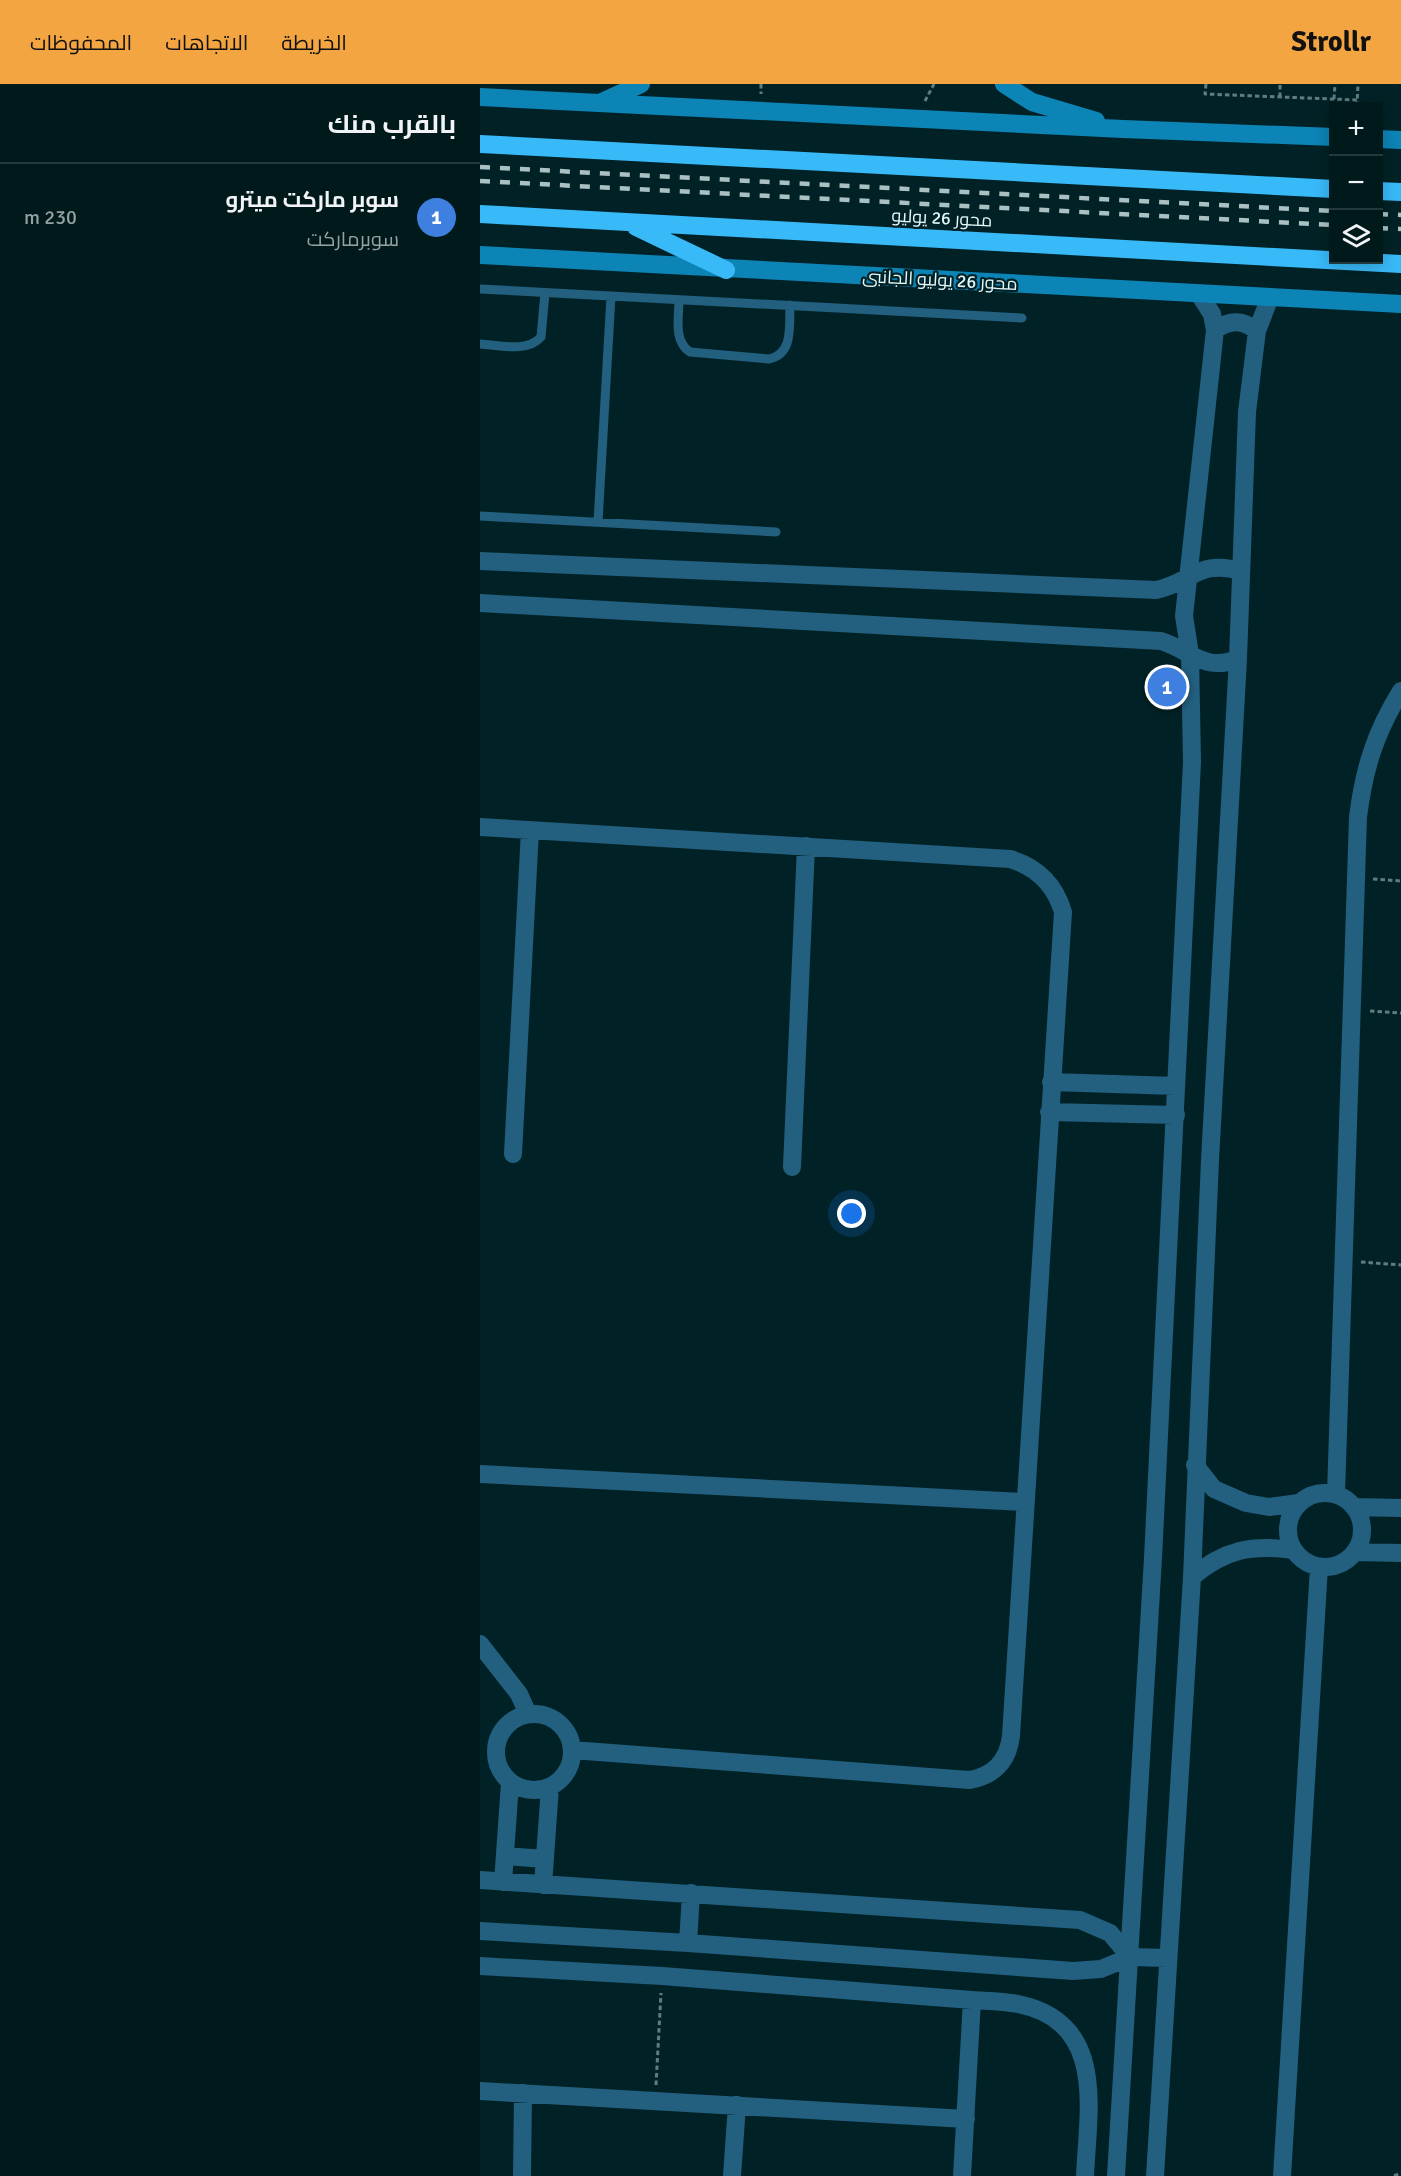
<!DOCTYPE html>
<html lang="ar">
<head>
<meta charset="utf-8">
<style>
  body { margin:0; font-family:Signika,Cairo,sans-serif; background:#0a2325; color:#f1f3f6; direction:rtl }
  .controls { position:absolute; right:18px; top:18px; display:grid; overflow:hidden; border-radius:0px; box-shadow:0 3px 15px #0003 }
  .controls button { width:54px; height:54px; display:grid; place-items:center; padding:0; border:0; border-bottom:2px solid #22383b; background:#001a1c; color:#f1f3f6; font:30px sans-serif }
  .you { position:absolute; left:372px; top:1130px; width:21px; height:21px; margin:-15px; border:4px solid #fff; border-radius:50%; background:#1a73e8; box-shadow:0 0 0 9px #1a73e833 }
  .badge { display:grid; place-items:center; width:39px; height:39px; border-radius:50%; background:#f2a541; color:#fff; font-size:20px; font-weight:700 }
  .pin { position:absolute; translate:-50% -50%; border:3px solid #fff; box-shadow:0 2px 6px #0006 }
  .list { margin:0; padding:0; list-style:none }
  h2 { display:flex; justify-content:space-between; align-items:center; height:78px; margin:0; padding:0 24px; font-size:26px }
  h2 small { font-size:20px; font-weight:400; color:#95a1a3 }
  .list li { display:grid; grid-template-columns:39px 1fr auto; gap:18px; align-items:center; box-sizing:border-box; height:108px; padding:0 24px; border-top:2px solid #22383b }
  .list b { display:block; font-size:22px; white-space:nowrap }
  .list p { margin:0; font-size:20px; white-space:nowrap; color:#95a1a3 }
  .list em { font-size:20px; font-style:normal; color:#95a1a3 }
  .icon { flex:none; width:33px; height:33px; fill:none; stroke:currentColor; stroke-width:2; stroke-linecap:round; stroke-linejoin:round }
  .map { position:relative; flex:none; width:921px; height:2092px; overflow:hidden; direction:ltr }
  header { display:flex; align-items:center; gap:36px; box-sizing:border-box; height:84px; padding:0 30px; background:#f2a541; color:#111 }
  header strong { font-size:28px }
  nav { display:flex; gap:33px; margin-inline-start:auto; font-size:21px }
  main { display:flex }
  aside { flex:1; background:#001a1c }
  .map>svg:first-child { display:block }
</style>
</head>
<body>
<header>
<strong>Strollr</strong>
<nav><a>الخريطة</a><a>الاتجاهات</a><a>المحفوظات</a></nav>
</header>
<main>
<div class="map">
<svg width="921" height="2092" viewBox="0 0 921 2092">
  <rect width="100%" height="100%" fill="#002226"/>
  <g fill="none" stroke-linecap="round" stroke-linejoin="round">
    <!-- path -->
    <path stroke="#617c80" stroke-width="3" stroke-dasharray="4.5 3" stroke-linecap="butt" d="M281,0V10
      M726,0L725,10L878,16
      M800,13V0
      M854,15L855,0
      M445,17L454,0
      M877,22L878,0
      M893,795L921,797
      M890,927L921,929
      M881,1178L921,1181
      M176,2001L181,1909
      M914,2092L921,2089"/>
    <!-- lane -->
    <path stroke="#235f7e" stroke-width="9" d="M0,205L542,234
      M199,216C199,233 193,257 210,268L289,275C314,270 309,241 310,221
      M0,260C19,261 47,269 61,253L65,209
      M0,432L296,448
      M118,438L131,212"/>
    <!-- street -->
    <path stroke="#235f7e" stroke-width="18" d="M735,246C751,235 763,236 777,247
      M0,477L676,506C713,498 718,475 761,487
      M0,519L681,557C712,567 724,588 758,575
      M0,743L530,775C557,783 575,801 583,828L531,1652C528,1677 514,1692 489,1696L92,1666
      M571,998L696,1002
      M569,1028L696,1031
      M33,1070L50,746
      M312,1083L326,762
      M715,1381L734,1405L766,1419L789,1423L819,1419
      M0,1390L545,1418
      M808 1446a37 37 0 1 1 74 0a37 37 0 1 1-74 0Z
      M856,1410L878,733C884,685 895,649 921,607
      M875,1423L921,1424
      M876,1468L921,1469
      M712,1493C744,1466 771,1460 813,1466
      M0,1560L39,1610L48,1630
      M16 1668a38 38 0 1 1 76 0a38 38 0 1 1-76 0Z
      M25,1772L65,1775
      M0,1796L600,1836L630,1849L650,1873
      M23,1798L30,1699
      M63,1801L70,1703
      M0,1847L208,1859L593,1887L621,1885L650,1873L688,1874
      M208,1859L211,1809
      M0,1882L182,1892L492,1916C507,1917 523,1917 538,1920C627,1938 608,2025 605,2092
      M0,2007L486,2035
      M42,2092L43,2009
      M252,2092L257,2021
      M482,2092L492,1916
      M636,2092L673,1474L712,678L710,570L704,532L735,246L732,230L719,210
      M675,2092L712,1493L730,1076L758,575L767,328L777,247L790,213
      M802,2092L839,1483"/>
    <!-- secondary -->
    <path stroke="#0d84b6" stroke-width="18" d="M524,0L552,18L616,37
      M0,13L643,45L854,53
      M122,18L161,0
      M898,55L921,56
      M0,171L921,220"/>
    <!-- highway -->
    <path stroke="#38b9f8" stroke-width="18" d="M0,60L854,105
      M898,107L921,108
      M0,130L921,180
      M156,143L246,186"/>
    <!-- rail -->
    <path stroke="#aac1c4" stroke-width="4.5" stroke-dasharray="10 10" stroke-linecap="butt" d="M0,83L854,127
      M0,97L854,141
      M898,130L921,131
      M898,144L921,145"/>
  </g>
  <g text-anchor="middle" stroke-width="4.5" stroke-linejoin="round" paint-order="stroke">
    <!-- street labels -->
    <g font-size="18" fill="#e3f6f9" stroke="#002226">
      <text transform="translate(462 134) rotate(3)" y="6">محور 26 يوليو</text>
      <text transform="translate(460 196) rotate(3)" y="6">محور 26 يوليو الجانبى</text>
    </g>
  </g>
</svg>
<div class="controls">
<button>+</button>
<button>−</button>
<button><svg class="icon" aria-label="layers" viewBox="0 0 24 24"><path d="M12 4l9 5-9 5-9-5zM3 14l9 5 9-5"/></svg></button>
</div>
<div class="you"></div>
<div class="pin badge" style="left:687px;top:603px;background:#3f7fe0">1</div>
</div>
<aside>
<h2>بالقرب منك<small></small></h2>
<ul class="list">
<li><span class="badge" style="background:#3f7fe0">1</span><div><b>سوبر ماركت ميترو</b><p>سوبرماركت</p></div><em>230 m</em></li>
</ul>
</aside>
</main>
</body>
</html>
